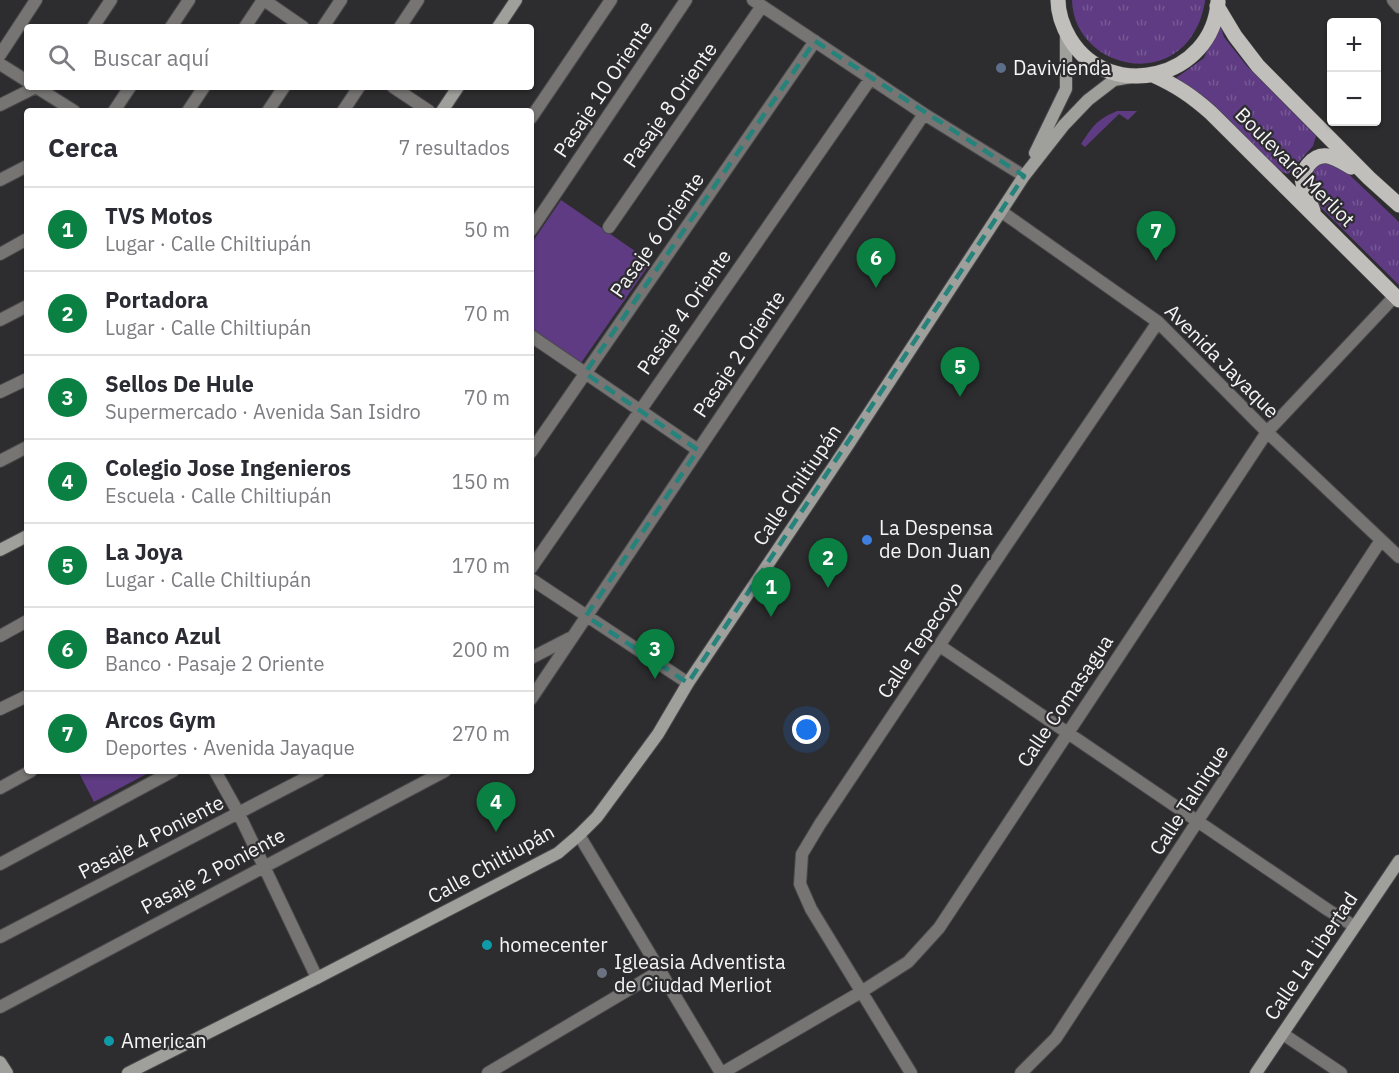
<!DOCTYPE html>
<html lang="es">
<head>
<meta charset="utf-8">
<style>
  body { margin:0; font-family:"IBM Plex Sans",sans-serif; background:#f7f7f7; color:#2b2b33 }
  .controls { position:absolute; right:18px; top:18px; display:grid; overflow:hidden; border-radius:6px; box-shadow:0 2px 4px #0004 }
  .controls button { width:54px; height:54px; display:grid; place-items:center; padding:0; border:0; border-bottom:2px solid #e1e1e2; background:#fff; color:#2b2b33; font:30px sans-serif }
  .you { position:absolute; left:807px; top:730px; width:21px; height:21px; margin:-15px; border:4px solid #fff; border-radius:50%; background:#1a73e8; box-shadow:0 0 0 9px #1a73e833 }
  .badge { display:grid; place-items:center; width:39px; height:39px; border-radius:50%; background:#0b8043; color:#fff; font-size:20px; font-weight:700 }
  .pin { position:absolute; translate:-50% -50px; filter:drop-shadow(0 2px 3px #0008) }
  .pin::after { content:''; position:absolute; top:32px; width:21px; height:18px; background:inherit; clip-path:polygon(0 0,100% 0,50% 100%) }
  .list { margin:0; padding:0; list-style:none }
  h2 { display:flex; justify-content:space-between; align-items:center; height:78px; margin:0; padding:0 24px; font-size:26px }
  h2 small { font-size:20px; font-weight:400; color:#7c7c81 }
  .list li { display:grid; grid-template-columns:39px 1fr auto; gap:18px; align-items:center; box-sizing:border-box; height:84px; padding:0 24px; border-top:2px solid #e1e1e2 }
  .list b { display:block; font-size:22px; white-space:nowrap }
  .list p { margin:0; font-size:20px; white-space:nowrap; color:#7c7c81 }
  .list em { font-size:20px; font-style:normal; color:#7c7c81 }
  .icon { flex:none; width:33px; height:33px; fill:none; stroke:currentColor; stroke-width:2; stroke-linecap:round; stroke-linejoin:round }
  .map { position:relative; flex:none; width:1399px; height:1073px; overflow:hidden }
  .search { position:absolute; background:#fff; box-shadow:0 2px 4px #0004; left:24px; top:24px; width:510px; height:66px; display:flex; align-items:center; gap:15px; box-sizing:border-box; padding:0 21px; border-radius:6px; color:#7c7c81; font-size:22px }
  .panel { position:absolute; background:#fff; box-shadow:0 2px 4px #0004; left:24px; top:108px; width:510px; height:666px; border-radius:6px }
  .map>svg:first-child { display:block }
</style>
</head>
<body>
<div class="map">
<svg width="1399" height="1073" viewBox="0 0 1399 1073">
  <defs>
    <pattern id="grass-tufts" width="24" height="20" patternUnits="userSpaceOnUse" patternTransform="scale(1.5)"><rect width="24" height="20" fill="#5e3b82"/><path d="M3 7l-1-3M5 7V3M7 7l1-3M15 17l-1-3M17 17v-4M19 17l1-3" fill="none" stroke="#765894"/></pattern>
  </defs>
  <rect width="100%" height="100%" fill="#2d2c2e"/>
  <!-- grass -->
  <path fill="url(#grass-tufts)" d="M1072,0H1205V2C1202,17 1198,28 1189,40C1152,87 1073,59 1072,0Z
    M1219,21L1224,37L1246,65L1316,136L1313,146L1288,174L1282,172L1230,123L1176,78L1204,58Z
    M1334,160L1399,222V285L1310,197L1304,177L1311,164Z"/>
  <!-- green -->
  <path fill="#5e3b82" d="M1117,111H1137L1128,120L1119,114L1085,147L1081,144C1093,126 1096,120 1117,111Z
    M561,200L651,262L581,363L531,329V244Z
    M78,771H152L94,802Z"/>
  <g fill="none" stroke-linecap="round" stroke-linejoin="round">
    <!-- street casing -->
    <g stroke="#49484a" stroke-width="14">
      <path id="street" d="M264,0L303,27
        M753,0L924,114L1024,176
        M1393,0L1399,7
        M93,27L111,0
        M171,27L189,0
        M245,27L263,0
        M323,27L341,0
        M400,27L418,0
        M0,55L36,0
        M0,64L27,81
        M36,87L74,111
        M393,87L429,111
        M0,105L36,87
        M114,111L130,87
        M188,111L204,87
        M268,111L284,87
        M343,111L359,87
        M531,118L611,0
        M0,180L27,166
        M1002,212L1158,322L1267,432L1399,557
        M609,227L762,6
        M531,230L686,0
        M0,254L27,239
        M0,320L27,306
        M531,336L698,450
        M0,392L27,379
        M531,452L815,41
        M0,461L27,447
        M531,568L871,78
        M531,579L688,683
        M0,636L27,621
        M940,646L1328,910L1354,926
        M531,658L570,638
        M531,699L924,114
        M0,709L27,696
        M215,771L239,814L317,978
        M0,788L31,771
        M579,835L721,1073
        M0,864L173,771
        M0,937L319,771
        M0,1007L445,771
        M1283,1034L1341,1073
        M488,1073L660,971
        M722,1073L861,992L908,962L939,928L1267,432L1395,296
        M911,1073L811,909L800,884L802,854L820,824L1003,550L1158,322
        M1021,1073L1056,1038L1381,540"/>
    </g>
    <!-- secondary casing -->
    <g stroke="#49484a" stroke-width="14">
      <path id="secondary" d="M498,27L516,0
        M442,111L458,87
        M1035,153L1066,89V32
        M0,550L27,536
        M0,1062L7,1073
        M128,1073L317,978L558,853L579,835L597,817L658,734L688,683L846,448L1024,176L1064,125L1088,100L1114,80L1131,77
        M1256,1073L1399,861"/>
    </g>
    <!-- primary casing -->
    <g stroke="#49484a" stroke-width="16">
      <path id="primary" d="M1058,0C1058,14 1063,27 1070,39C1110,104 1213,78 1218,2
        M1217,6L1235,36L1258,66L1369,178L1399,205
        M1153,75C1177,86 1192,96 1211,113L1399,300
        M1313,211C1310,202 1304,192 1303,183C1301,176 1304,171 1308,165C1322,148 1335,158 1351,167"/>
    </g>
    <!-- street -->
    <use href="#street" stroke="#767574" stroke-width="12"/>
    <!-- secondary -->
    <use href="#secondary" stroke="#9f9f9c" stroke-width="12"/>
    <!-- primary -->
    <use href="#primary" stroke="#c0bfbb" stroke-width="15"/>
  </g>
  <!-- marked area -->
  <path fill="none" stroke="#26837c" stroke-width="4.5" stroke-dasharray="12 8" stroke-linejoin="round" d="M815,41L1024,176L688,683L586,616L698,450L585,373Z"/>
  <!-- markers -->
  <circle fill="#5c6f8a" stroke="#2d2c2e" stroke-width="2" cx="1001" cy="68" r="6"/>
  <circle fill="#3f7fe0" stroke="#2d2c2e" stroke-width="2" cx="867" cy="540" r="6"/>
  <g fill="#0f9aa8" stroke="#2d2c2e" stroke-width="2">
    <circle cx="487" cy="945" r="6"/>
    <circle cx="109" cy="1041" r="6"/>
  </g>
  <circle fill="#6b7280" stroke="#2d2c2e" stroke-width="2" cx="602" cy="973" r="6"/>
  <g text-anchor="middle" stroke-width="4.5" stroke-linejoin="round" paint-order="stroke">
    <!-- poi labels -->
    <g font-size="20" fill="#f5f4f6" stroke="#2d2c2e" text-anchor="start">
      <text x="1013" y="75">Davivienda</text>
      <text x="879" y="535">La Despensa<tspan x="879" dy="23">de Don Juan</tspan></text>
      <text x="499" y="952">homecenter</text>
      <text x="614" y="969">Igleasia Adventista<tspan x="614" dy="23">de Ciudad Merliot</tspan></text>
      <text x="121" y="1048">American</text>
    </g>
    <!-- street labels -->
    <g font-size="20" fill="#f5f4f6" stroke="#2d2c2e">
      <text transform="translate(603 89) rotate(-56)" y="7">Pasaje 10 Oriente</text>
      <text transform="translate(670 105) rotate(-55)" y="7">Pasaje 8 Oriente</text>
      <text transform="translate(1295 167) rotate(45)" y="7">Boulevard Merliot</text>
      <text transform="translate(657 235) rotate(-55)" y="7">Pasaje 6 Oriente</text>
      <text transform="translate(684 312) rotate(-55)" y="7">Pasaje 4 Oriente</text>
      <text transform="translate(739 354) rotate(-56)" y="7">Pasaje 2 Oriente</text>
      <text transform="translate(1222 361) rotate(45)" y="7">Avenida Jayaque</text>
      <text transform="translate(797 485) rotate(-56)" y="7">Calle Chiltiupán</text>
      <text transform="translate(920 640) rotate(-56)" y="7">Calle Tepecoyo</text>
      <text transform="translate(1065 701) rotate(-56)" y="7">Calle Comasagua</text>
      <text transform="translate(1189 800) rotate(-57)" y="7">Calle Talnique</text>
      <text transform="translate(151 837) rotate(-27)" y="7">Pasaje 4 Poniente</text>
      <text transform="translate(491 864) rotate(-29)" y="7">Calle Chiltiupán</text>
      <text transform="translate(213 871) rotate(-28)" y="7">Pasaje 2 Poniente</text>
      <text transform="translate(1311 956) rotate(-56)" y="7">Calle La Libertad</text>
    </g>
  </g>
</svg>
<div class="controls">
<button>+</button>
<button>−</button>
</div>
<div class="you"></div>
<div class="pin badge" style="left:771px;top:617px">1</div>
<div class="pin badge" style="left:828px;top:588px">2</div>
<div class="pin badge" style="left:655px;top:679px">3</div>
<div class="pin badge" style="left:496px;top:832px">4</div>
<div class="pin badge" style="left:960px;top:397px">5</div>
<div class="pin badge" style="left:876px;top:288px">6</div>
<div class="pin badge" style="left:1156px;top:261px">7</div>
<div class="search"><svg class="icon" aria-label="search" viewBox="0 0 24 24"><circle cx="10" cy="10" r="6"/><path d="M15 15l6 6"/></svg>Buscar aquí</div>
<section class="panel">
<h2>Cerca<small>7 resultados</small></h2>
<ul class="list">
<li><span class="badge">1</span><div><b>TVS Motos</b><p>Lugar · Calle Chiltiupán</p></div><em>50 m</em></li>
<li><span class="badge">2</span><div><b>Portadora</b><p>Lugar · Calle Chiltiupán</p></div><em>70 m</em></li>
<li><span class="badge">3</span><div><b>Sellos De Hule</b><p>Supermercado · Avenida San Isidro</p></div><em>70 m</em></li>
<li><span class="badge">4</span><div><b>Colegio Jose Ingenieros</b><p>Escuela · Calle Chiltiupán</p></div><em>150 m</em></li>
<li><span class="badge">5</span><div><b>La Joya</b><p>Lugar · Calle Chiltiupán</p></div><em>170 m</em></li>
<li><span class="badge">6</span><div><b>Banco Azul</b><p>Banco · Pasaje 2 Oriente</p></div><em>200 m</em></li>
<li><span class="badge">7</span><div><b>Arcos Gym</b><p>Deportes · Avenida Jayaque</p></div><em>270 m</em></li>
</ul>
</section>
</div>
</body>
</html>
